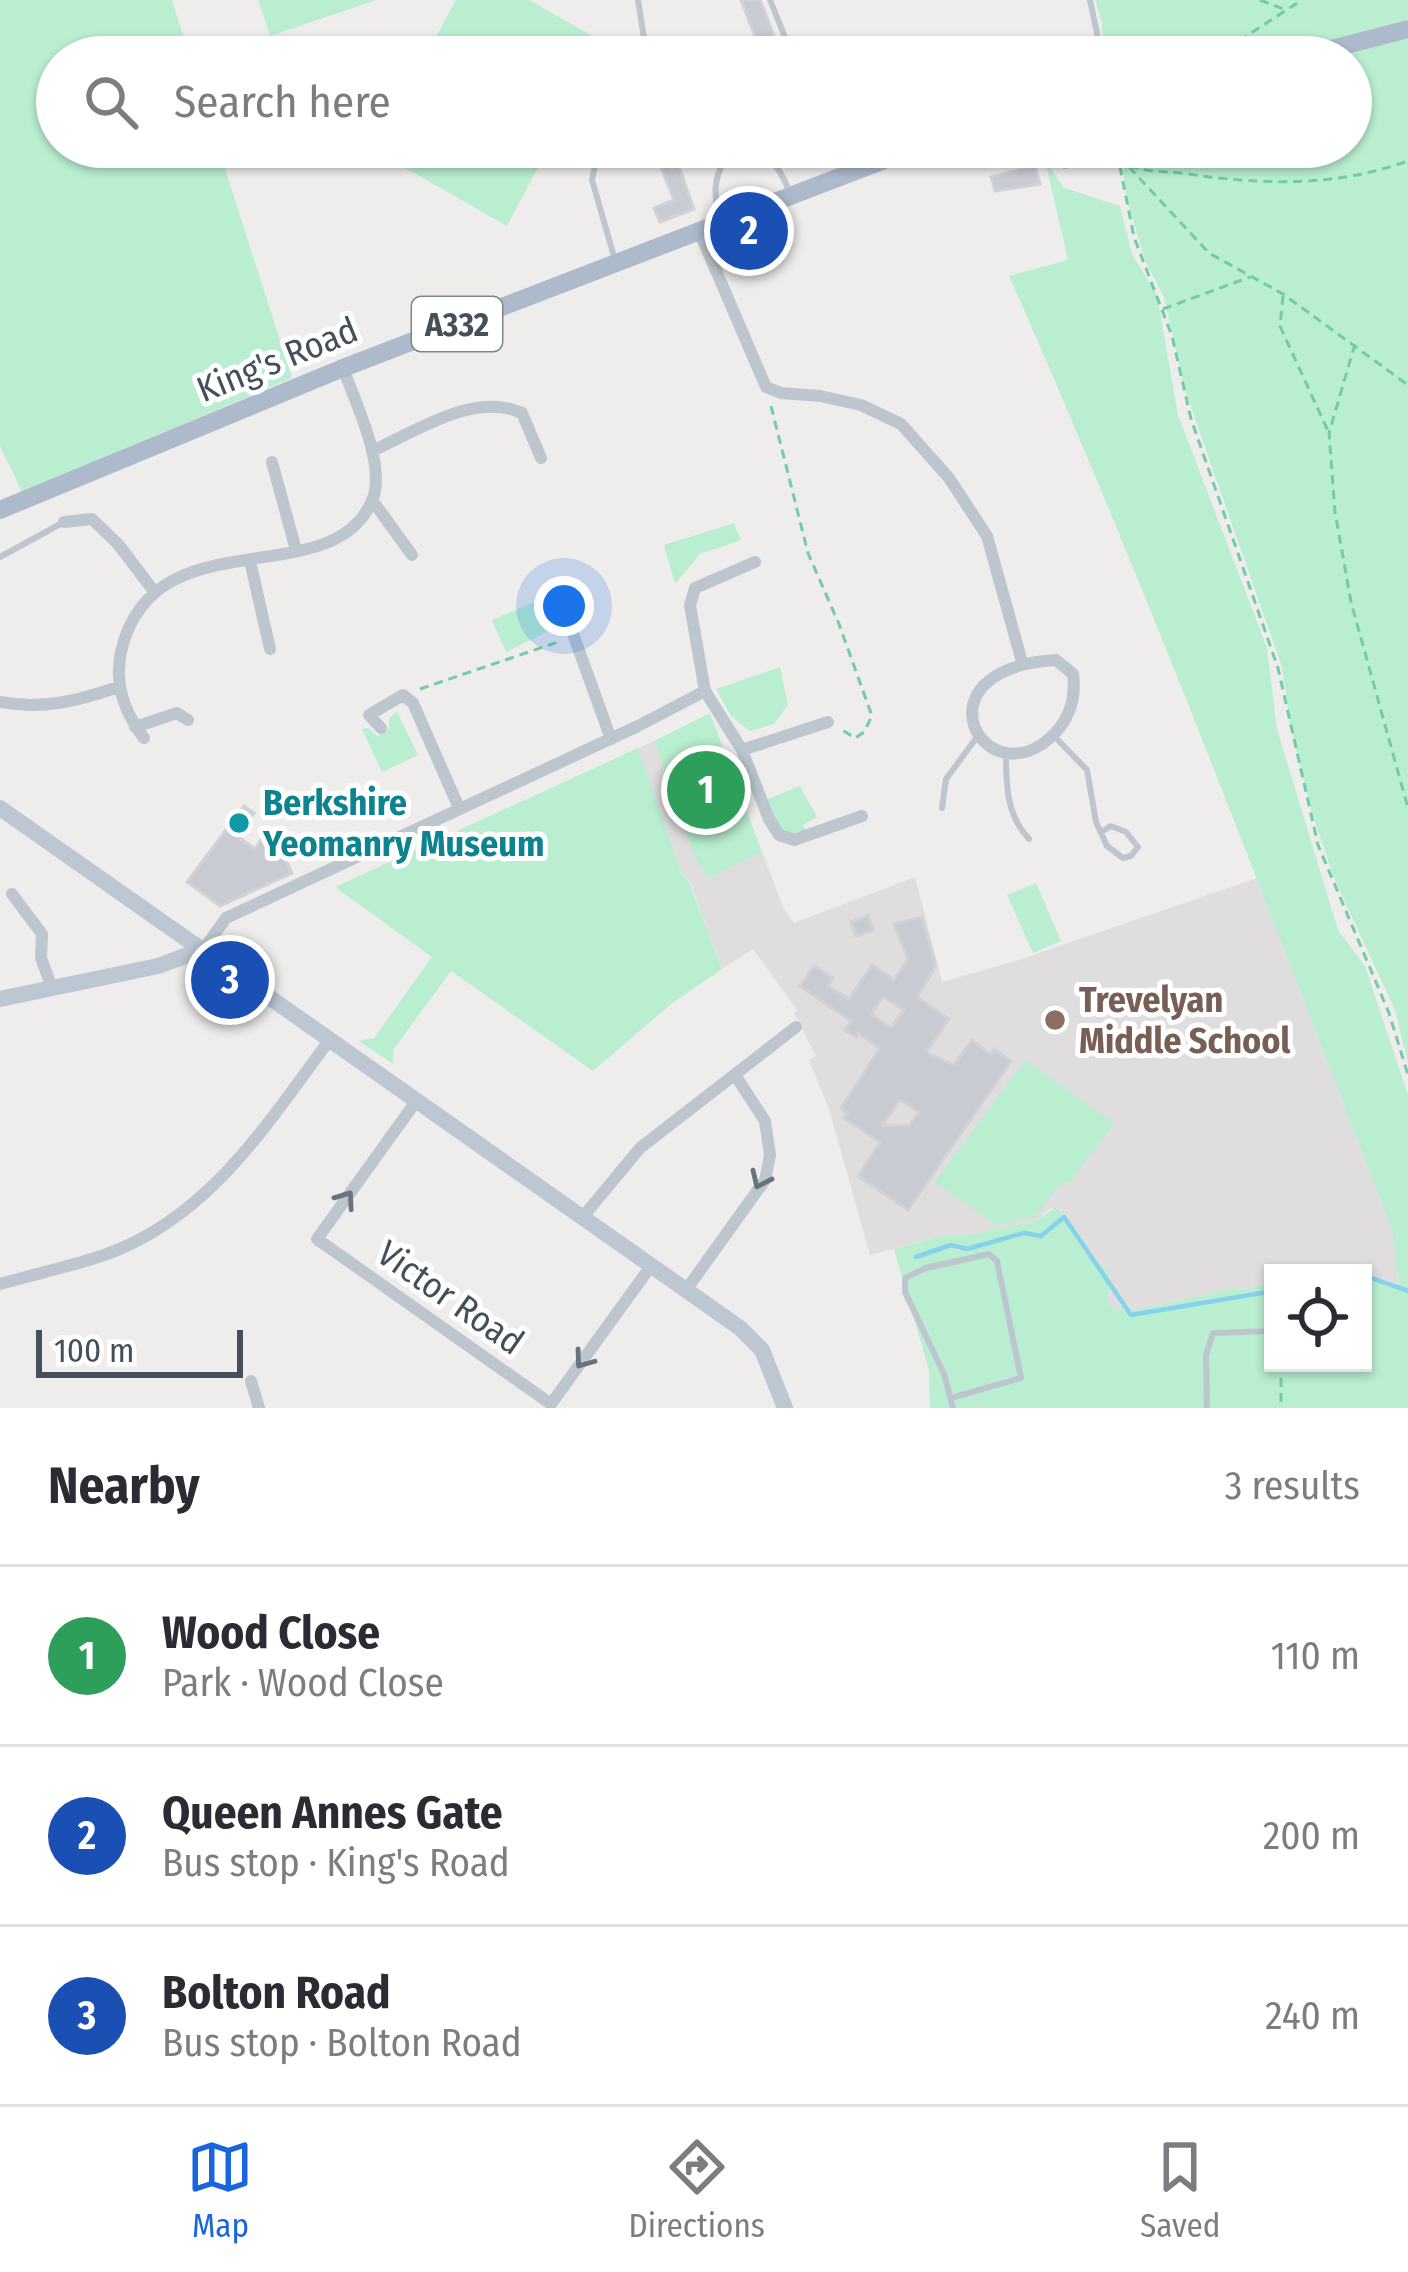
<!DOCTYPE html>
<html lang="en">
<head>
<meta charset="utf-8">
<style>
  body { margin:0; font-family:"Fira Sans Condensed",sans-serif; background:#f2f2f3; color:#2b2b33 }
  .controls { position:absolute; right:36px; bottom:36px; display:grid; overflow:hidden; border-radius:0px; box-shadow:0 3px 9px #0004 }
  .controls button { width:108px; height:108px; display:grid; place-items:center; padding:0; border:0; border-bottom:3px solid #e1e1e2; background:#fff; color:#2b2b33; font:60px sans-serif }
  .scale { position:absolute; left:36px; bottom:30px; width:207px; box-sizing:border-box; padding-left:12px; border:6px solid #454f5a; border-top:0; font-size:33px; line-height:42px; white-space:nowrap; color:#454f5a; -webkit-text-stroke:9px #fff; paint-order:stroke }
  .you { position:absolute; left:564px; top:606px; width:42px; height:42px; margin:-30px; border:9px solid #fff; border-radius:50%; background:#1a73e8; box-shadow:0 0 0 18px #1a73e833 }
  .badge { display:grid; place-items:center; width:78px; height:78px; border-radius:50%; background:#1865de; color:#fff; font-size:39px; font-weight:700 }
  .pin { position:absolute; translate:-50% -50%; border:6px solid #fff; box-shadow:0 3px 12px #0006 }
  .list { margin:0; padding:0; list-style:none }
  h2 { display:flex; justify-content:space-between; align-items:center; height:156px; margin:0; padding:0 48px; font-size:51px }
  h2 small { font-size:39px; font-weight:400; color:#7c7c81 }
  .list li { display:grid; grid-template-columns:78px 1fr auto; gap:36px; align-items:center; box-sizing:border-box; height:180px; padding:0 48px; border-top:3px solid #e1e1e2 }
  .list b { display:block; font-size:45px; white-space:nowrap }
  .list p { margin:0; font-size:39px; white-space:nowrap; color:#7c7c81 }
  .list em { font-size:39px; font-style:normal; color:#7c7c81 }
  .icon { flex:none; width:66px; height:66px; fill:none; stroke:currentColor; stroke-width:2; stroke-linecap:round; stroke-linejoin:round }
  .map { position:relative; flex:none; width:1408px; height:1408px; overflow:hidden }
  .search { position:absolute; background:#fff; box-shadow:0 3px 9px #0004; left:36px; right:36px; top:36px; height:132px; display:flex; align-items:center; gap:30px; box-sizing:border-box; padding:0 42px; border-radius:66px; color:#7c7c81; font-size:45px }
  .sheet { height:696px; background:#fff }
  nav { display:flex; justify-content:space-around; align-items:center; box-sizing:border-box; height:168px; border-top:3px solid #e1e1e2; background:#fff; font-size:33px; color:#7c7c81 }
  nav a { display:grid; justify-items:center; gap:6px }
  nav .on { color:#1865de }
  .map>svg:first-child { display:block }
</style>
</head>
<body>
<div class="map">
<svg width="1408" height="1408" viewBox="0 0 1408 1408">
  <rect width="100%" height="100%" fill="#efecec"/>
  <!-- education -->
  <path fill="#e0ddde" d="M654,741L697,863L709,878L762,852L784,909L794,923L915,877L942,982L1016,961L1257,878L1392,1230L1400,1291L1346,1264L1304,1273H1273V1280L1249,1289L1234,1288L1141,1309L1115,1310L1106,1302L1111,1284L1090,1260L1066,1219L1051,1208L1037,1220L965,1236H941L870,1255L829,1109L809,1060L816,1056L794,1013L797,1010L753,949L722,969L690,882L682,874L638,748Z"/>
  <!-- green -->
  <path fill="#b9eed0" d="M0,0H172L190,57H57V147H218L292,378L22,492L0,446Z
    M258,0H376L270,36Z
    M456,0H529L605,43L597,57H425Z
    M1095,0H1408V19L1271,57H1103L1102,23Z
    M1408,37V1063L1395,1010L1334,878L1311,810L1290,724L1282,667L1184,387L1164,297L1146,263L1126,197L1122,162L1132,161L1142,147H1351V57H1340Z
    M376,147H549L507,226L374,150Z
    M1045,160L1064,188L1120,206L1132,254L1157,295L1178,415L1267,648L1277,729L1338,930L1365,966L1408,1095V1408H930L929,1370L894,1249L941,1236H965L1037,1220L1056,1207L1090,1260L1107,1268L1111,1284L1106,1302L1115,1310L1141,1309L1234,1288L1249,1289L1273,1280V1363H1363V1273H1304C1316,1270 1332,1263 1345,1264C1365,1266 1380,1287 1400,1290L1392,1230C1269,910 1148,589 1009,276L1068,260Z
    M734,523L741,540L700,554L675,584L664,545Z
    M537,601L547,632L506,652L492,620Z
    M780,667L788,705L774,724L750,731L731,716L716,689Z
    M397,712L418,755L382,772L362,729L368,728L377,736L388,730L390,717Z
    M710,713L762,852L709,878L697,863L654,741Z
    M638,748L682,874L689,882L722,969L671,1004L593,1071L451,971L393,1050V1064L359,1041L374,1038L432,957L335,887Z
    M800,786L817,817L803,825L808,835H784L763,801Z
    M1036,883L1061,941L1033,953L1007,895Z
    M1025,1060L1114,1123L1069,1184L1063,1181L1035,1217L996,1225L935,1182Z"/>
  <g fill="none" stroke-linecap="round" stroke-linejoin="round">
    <!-- stream -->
    <path stroke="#86d2ec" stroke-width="4.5" d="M916,1257L951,1245L967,1249L1024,1233L1041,1236L1064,1217L1131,1315L1273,1291
      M1356,1273H1357
      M1363,1275L1408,1291"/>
  </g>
  <!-- building -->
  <path fill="#c9cbd2" stroke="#d0d2d8" stroke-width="3" fill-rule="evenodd" d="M741,0H760L782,57H763Z
    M653,147H672L694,209L660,222L654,208L674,200Z
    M1035,166L1040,184L995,191L991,177Z
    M244,806L254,813L237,836L255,849L269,828L278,835L271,845L283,854L292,873L220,906L187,882Z
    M868,915L873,930L856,936L851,922Z
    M922,917L936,966L917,997L949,1019L926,1052L954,1065L972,1040L991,1055L994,1049L1011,1061L908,1210L858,1176L880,1142L844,1118L848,1113L841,1108L880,1048L858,1033L856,1037L845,1030L851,1021L800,986L814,966L833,978L828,986L849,999L872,965L894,980L908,959L894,924ZM883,997L904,1010L891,1028L871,1014ZM900,1100L919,1112L909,1126L882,1125Z"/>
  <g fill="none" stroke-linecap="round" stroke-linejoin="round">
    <!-- path -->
    <path stroke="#72cca4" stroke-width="3" stroke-dasharray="9 6" stroke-linecap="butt" d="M1260,0L1286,10
      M1214,57L1302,0
      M1112,154L1119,162L1134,237L1172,336L1191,419L1278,668L1318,845L1389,1013L1408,1075
      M1117,157C1139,175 1161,170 1188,174C1263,185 1335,187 1408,161
      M1129,167L1209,253L1283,294L1408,385
      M1283,296L1280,326L1328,431
      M1163,309L1250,277
      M1355,344L1329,433L1335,512L1351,602L1408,808
      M771,406L808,553L839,624L872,716L864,732L855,738L839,728
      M420,689L561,641
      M1281,1363V1408"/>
    <!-- lane -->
    <path stroke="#bdc6cf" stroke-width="6" d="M638,0L647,57
      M770,0L793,57
      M1090,0L1102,57
      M599,147L592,180L615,260
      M1065,166L1107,147
      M721,221C712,194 713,172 732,151C765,148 778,162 789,191
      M0,557L64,522
      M1053,735L1087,770L1096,822L1107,846L1123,858L1131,856L1138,847L1126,832L1111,826L1101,832
      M1006,755C1006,786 1007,816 1029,839
      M942,808L946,779L977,737
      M951,1398L1021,1378L997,1261L989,1254L926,1268L905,1278V1292L944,1374L953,1408
      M1207,1408L1206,1355L1213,1333L1272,1331"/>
    <!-- street -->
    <path stroke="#bdc6cf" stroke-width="12" d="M699,231L766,387L781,393L820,396L861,405L901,424L949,478L987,536L1022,662
      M372,451C417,431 474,391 522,413L541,458
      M272,462L296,550
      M372,500L412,555
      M64,522L92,519L118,544L153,590
      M250,561L270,649
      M755,562L695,588L690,605L705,691L742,750L769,819L779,835L794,840L862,816
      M559,595L611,739
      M1056,660L1073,674C1076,697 1071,716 1055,733C986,804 909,669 1056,660Z
      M0,702C42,710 78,701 118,687
      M135,727L177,713L188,720
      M381,728L369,715L403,695L413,703L459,808
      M144,738C124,712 114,684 121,652C152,514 331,596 372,501C387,466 355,402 343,368
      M742,750L828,722
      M12,894L42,934L41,958L52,988
      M204,949L226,918L638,726L705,691
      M417,1100L317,1239L551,1404L651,1266
      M582,1218L640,1148L796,1027
      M0,1284C35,1274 73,1266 107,1254C211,1216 268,1122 331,1038
      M686,1290L765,1180L770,1155L765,1121L735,1075
      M251,1381L259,1408"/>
    <!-- secondary -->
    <path stroke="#bdc7d4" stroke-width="16" d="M0,808L740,1328L762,1350L785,1408
      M0,999L158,966L204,949"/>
    <!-- primary -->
    <path stroke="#acbacc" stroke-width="18" d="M1301,57L1408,29
      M0,510L343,368L918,147"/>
  </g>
  <!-- one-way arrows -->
  <defs><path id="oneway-chevron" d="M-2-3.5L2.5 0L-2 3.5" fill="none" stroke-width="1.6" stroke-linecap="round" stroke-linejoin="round" transform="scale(3)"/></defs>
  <g stroke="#69737d">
    <use href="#oneway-chevron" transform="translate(760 1180) rotate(115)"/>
    <use href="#oneway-chevron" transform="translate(346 1199) rotate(-55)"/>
    <use href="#oneway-chevron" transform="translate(583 1360) rotate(126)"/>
  </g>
  <!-- markers -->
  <circle fill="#0f9aa8" stroke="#fff" stroke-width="4.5" cx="239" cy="823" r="12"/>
  <circle fill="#8d6e63" stroke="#fff" stroke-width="4.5" cx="1055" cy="1020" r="12"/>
  <g text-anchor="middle" stroke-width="10" stroke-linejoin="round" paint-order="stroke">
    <!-- shield labels -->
    <rect fill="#fff" stroke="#7d848c" stroke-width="3" x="412" y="297" width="90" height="54" rx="9"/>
    <g font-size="33" font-weight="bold" fill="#454f5a">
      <text x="457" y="336">A332</text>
    </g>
    <!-- street labels -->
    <g font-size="36" fill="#454f5a" stroke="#fff">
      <text transform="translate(277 359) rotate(-22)" y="13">King's Road</text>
      <text transform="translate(451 1297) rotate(35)" y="13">Victor Road</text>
    </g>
    <!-- culture labels -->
    <g font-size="36" font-weight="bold" fill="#0d838f" stroke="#fff" text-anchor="start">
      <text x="263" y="815">Berkshire<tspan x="263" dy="41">Yeomanry Museum</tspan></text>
    </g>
    <!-- education labels -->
    <g font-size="36" font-weight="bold" fill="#785e54" stroke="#fff" text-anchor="start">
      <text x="1079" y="1012">Trevelyan<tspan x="1079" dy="41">Middle School</tspan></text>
    </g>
  </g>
</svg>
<div class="controls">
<button><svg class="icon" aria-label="locate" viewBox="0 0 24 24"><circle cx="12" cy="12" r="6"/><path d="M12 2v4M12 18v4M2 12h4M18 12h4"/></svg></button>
</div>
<div class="scale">100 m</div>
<div class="you"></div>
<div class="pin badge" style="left:706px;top:790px;background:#2e9e5b">1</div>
<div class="pin badge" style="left:749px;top:231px;background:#1a4fb4">2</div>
<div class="pin badge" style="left:230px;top:980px;background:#1a4fb4">3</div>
<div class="search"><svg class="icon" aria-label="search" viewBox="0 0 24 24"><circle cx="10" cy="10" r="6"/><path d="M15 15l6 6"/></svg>Search here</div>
</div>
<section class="sheet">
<h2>Nearby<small>3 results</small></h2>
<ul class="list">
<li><span class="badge" style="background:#2e9e5b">1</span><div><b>Wood Close</b><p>Park · Wood Close</p></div><em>110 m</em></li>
<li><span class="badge" style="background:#1a4fb4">2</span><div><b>Queen Annes Gate</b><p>Bus stop · King's Road</p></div><em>200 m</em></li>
<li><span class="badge" style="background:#1a4fb4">3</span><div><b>Bolton Road</b><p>Bus stop · Bolton Road</p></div><em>240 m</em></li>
</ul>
</section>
<nav>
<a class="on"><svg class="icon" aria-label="map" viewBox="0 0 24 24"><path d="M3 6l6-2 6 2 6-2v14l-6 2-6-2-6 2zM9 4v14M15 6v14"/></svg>Map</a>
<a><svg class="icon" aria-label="directions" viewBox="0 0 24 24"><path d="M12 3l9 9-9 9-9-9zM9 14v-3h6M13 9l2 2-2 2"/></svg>Directions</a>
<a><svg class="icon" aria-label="saved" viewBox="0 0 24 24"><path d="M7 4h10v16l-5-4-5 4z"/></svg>Saved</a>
</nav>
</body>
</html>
